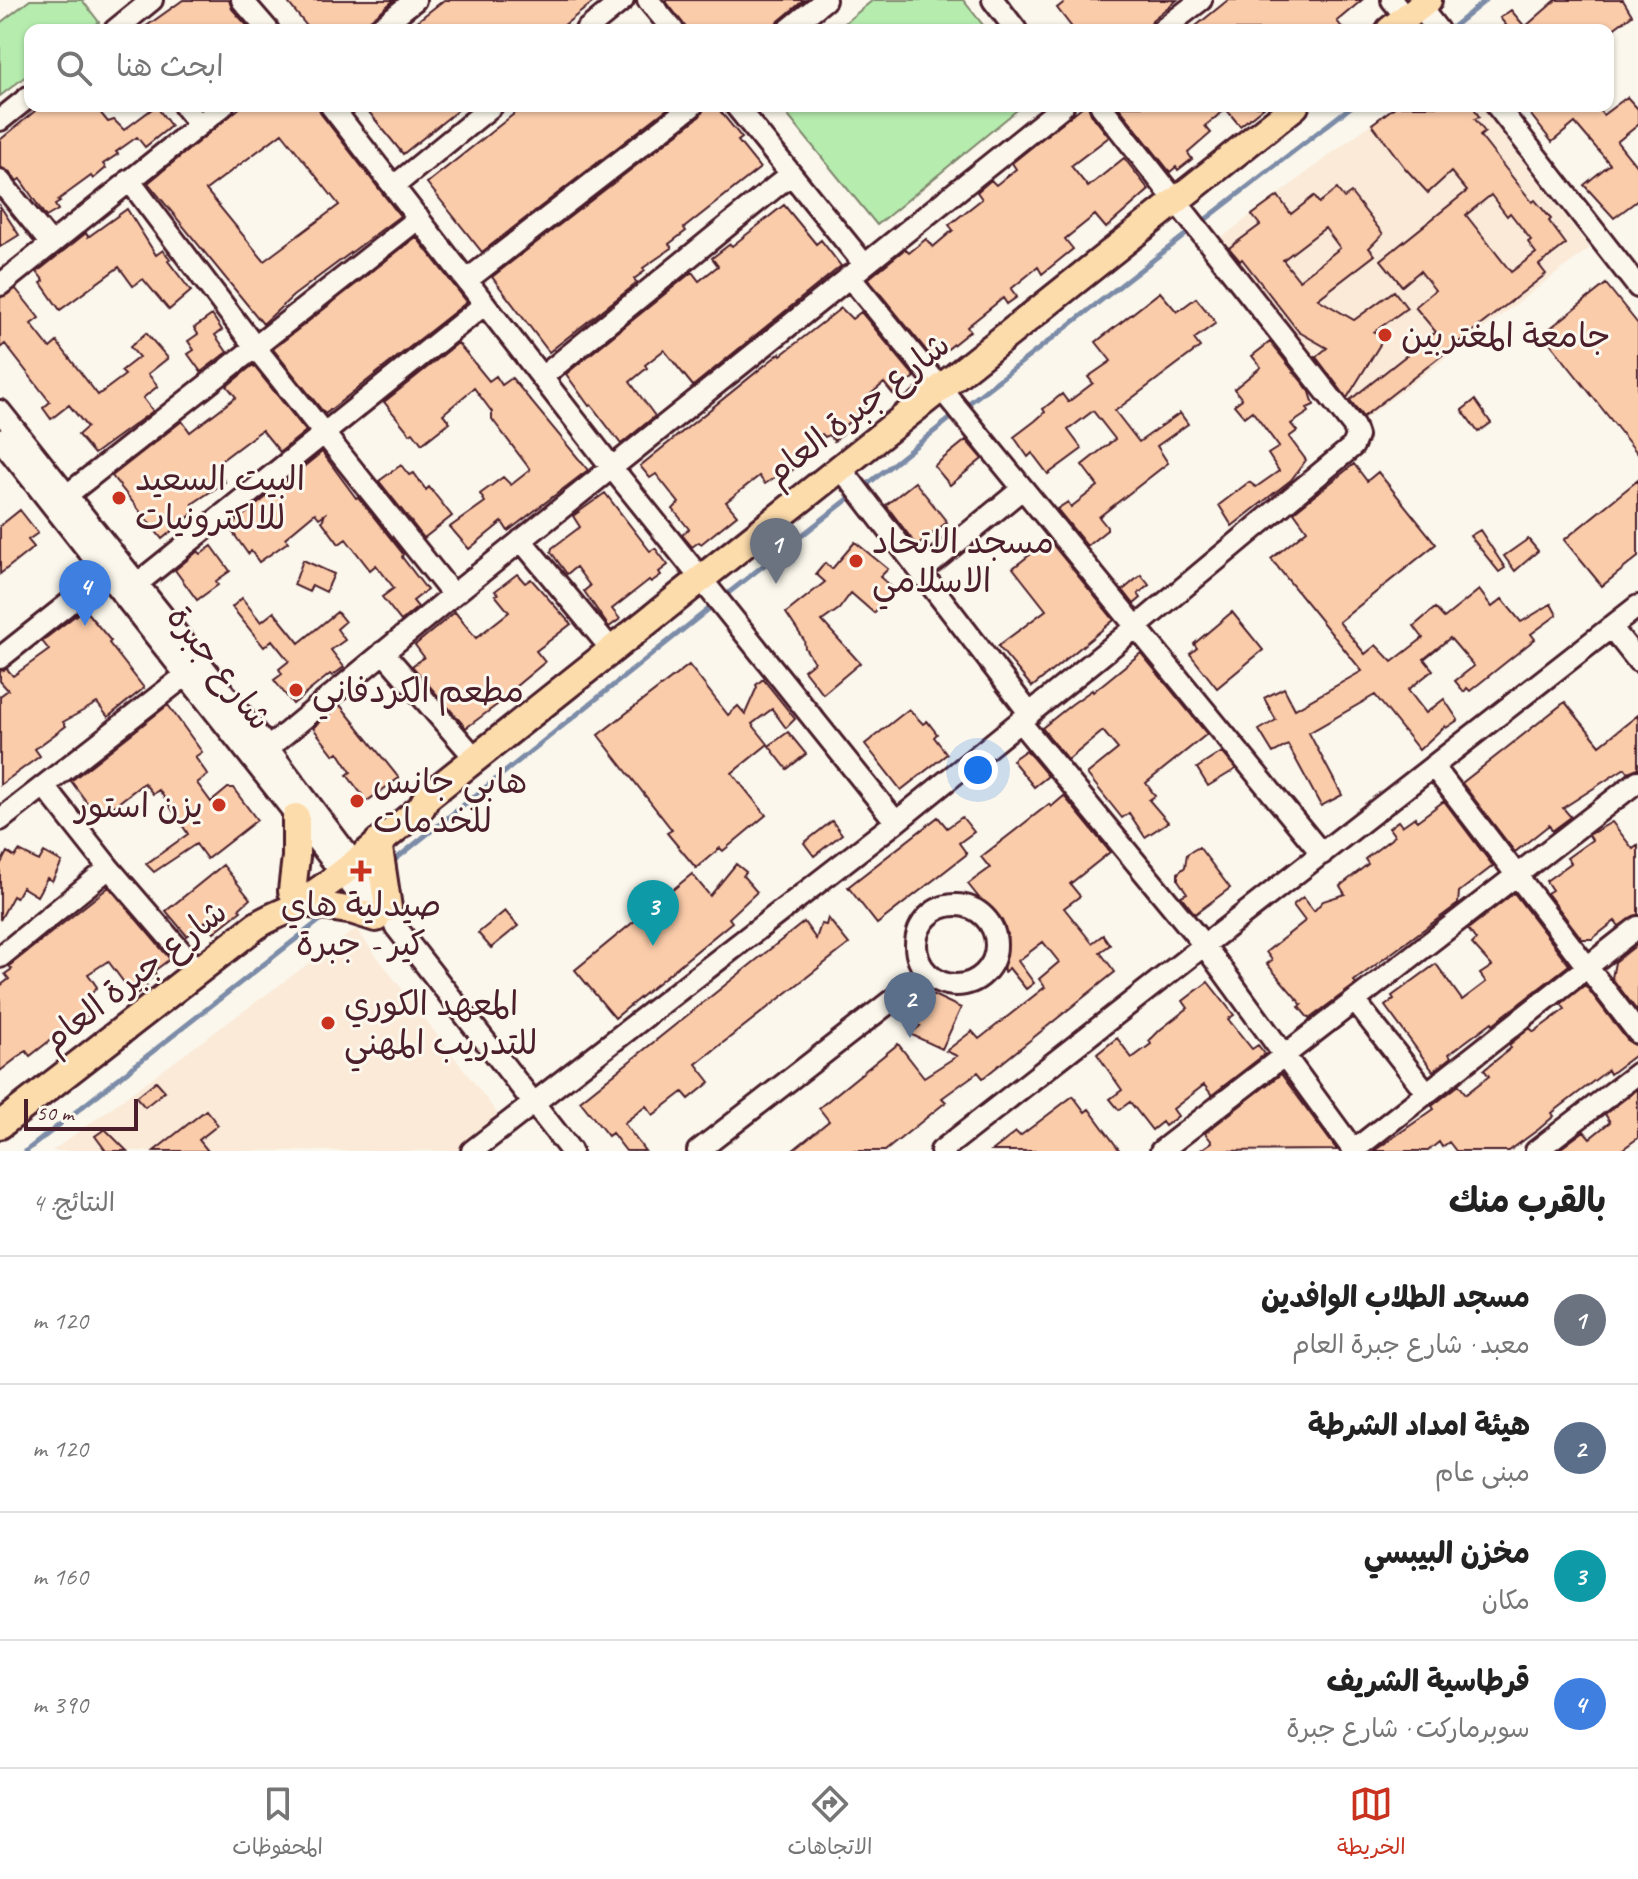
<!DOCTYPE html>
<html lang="ar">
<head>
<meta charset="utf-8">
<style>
  body { margin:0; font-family:Caveat,"Playpen Sans Arabic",sans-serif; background:#f2f2f2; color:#222; direction:rtl }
  .scale { position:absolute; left:24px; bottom:20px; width:114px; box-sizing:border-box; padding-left:8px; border:4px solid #4a1f2b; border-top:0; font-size:22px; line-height:28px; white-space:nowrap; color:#4a1f2b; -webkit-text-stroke:6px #fbf7ec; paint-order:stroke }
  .you { position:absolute; left:978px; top:770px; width:28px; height:28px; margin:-20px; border:6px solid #fff; border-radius:50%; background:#1a73e8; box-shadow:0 0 0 12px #1a73e833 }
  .badge { display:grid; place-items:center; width:52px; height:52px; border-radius:50%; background:#c8321e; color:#fff; font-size:26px; font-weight:700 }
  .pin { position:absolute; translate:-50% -66px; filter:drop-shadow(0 2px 4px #0008) }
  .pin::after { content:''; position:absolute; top:42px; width:28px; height:24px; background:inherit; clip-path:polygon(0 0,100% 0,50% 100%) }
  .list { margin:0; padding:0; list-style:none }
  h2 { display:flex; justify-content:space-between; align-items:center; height:104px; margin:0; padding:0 32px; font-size:34px }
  h2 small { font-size:26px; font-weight:400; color:#767676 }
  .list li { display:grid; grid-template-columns:52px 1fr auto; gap:24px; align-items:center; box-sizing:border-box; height:128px; padding:0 32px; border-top:2px solid #e0e0e0 }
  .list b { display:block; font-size:30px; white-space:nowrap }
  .list p { margin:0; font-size:26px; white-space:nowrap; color:#767676 }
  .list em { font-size:26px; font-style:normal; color:#767676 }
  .icon { flex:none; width:44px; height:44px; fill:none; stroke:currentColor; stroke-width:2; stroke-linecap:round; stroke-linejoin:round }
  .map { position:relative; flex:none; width:1638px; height:1151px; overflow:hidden; direction:ltr }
  .search { position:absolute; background:#fff; box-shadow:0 2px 6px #0004; left:24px; right:24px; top:24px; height:88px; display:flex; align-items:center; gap:20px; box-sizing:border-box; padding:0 28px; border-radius:16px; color:#767676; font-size:30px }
  .sheet { height:616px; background:#fff }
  nav { display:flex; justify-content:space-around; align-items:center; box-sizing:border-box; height:112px; border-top:2px solid #e0e0e0; background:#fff; font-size:22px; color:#767676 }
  nav a { display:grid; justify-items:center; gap:4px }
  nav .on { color:#c8321e }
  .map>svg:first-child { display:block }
</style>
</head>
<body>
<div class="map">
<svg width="1638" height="1151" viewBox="0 0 1638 1151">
  <rect width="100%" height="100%" fill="#fbf7ec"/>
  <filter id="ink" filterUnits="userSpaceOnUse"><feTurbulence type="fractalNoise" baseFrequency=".0125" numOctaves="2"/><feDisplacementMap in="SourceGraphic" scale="16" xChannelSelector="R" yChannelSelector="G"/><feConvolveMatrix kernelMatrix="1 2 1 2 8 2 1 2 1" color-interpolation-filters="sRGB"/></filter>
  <g filter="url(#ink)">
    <!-- built -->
    <path fill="#fbead8" d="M1394,106H1481L1590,248L1361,422L1221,238Z
      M356,929L501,1118L457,1151H52Z"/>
    <!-- green -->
    <path fill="#b6edaf" stroke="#80866d" stroke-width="2" d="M30,0H82L99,22L88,30H30V73L0,96V23Z
      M873,0H963L987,30H836Z
      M780,106H1022L877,225Z"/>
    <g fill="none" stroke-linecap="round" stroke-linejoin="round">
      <!-- stream -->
      <path stroke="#7b8ca8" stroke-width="5" d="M1449,30L1486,0
        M1201,223L1352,106
        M964,407L1193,229
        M864,487L956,414
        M722,598L856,493
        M391,863L715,604
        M26,1151L324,917"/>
    </g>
    <!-- building -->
    <path fill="#fbccaa" stroke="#4a1f2b" stroke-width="2" fill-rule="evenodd" d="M183,0H229L232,9L251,30H141Z
      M286,0H394L360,30H310Z
      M444,0H596L558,30H406Z
      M665,0H804L768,30H688Z
      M1067,0H1177L1152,20L1149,30H1074L1057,8Z
      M1228,0H1362L1337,21L1344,30H1191Z
      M1556,0H1623L1632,15L1612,30H1510L1500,18L1511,10L1525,27Z
      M1627,97L1638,109V125L1617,142L1638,168V200L1614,218L1584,185L1610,164L1575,123L1552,142L1524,106H1596L1603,115Z
      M41,106H95L108,122L114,120L124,130L156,106L171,126L145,147L137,137L116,152L118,154L103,164L106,168L93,179L91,176L58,200L60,202L55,205L58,210L46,217L20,179L17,181L10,172L0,167V140Z
      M242,106H318L321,114L400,216L293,296L263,324L148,183ZM282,133L339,205L264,261L206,190Z
      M364,106H463L403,154Z
      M524,106H671L482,252L427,183Z
      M705,106H716L742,138L738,141L760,168L684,228L686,231L669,244L672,248L643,268L645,271L634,279L637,283L549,352L492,277L700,116Z
      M1083,106H1088L1091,114L1109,137L1071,166L1088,187L1124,158L1149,190L1106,228L1095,215L1065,239L1073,249L1042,274L1038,267L1011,289L1017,297L1007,304L1003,298L967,327L970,331L934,360L868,279L905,249L909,253L926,239L933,247L953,230L949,225L982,199L977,192L991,180L996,185L1016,169L1012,163Z
      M1118,106H1265L1240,126L1226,109L1205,126L1211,133L1188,153L1192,159L1178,170L1176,167L1170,172Z
      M1396,106H1473L1479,117L1475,119L1485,132L1480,136L1532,202L1535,200L1551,219L1549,221L1566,244L1539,265L1546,274L1363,417L1350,400L1436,332L1415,307L1435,290L1420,271L1402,286L1381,260L1467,191L1451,172L1428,193L1405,168L1372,124ZM1491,195L1507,216L1510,213L1531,240L1528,242L1536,253L1511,272L1466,215Z
      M1337,189L1344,198L1351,193L1383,234L1369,248L1375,255L1318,299L1354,320L1394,291L1407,308L1374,332L1384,338L1347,398L1316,357L1327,348L1299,332L1242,259L1240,261L1229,248L1260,225L1252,215L1278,196L1291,214L1314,196L1319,203ZM1325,228L1340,248L1299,280L1283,260Z
      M784,205L816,244L821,240L841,266L693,386L664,350L645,365L647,368L630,382L655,416L621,444L591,405L589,406L566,374L692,272L699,281L718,266L712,258L730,244L732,246Z
      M0,206L19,235L0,247Z
      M127,209L156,255L163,250L170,259L168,261L191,291L169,310L143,279L133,286L119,267L60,310L41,283L44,281L37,272L86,233L88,237Z
      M416,237L467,302L325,414L273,349Z
      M1606,284L1638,324V454L1543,334Z
      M16,289L39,318L31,324L50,348L57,342L98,395L125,375L121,371L139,357L130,347L146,333L168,358L148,374L158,386L143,398L153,411L94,454L78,435L87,427L69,405L51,419L43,408L50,402L5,344L0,348V298Z
      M1160,292L1177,312L1196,298L1216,323L1194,339L1200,347L1115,411L1139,442L1180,413L1188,424L1157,446L1168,463L1099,517L1107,527V530L1087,546L1057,509L1068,502L1071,507L1098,486L1082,465L1115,439L1093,411L1068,430L1082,449L1048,474L1032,453L1028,457L1014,437L1035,421L1045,412L1043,409L1062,394L1068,402L1093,383L1088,377L1111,361L1096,342Z
      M841,308L852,319L861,312L915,377L893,394L884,383L865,399L870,404L842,428L845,432L834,441L829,435L825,437L822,434L802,449L809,457L781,479L778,475L765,484L759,476L726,502L737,515L701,544L699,542L692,547L682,535L689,529L673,509L679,503L656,474L650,478L640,466L780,353L781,355Z
      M212,315L222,330L215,335L227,352L201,372L188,354L194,350L188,341L198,334L194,328Z
      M1270,342L1310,392L1314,405L1307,408L1309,412L1291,424L1297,431L1289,437L1306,460L1291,480L1232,526L1219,505L1249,482L1256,487L1279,471L1268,454L1279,447L1252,411L1244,417L1234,405L1242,399L1234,389L1261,367L1252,356Z
      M458,343L489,381L496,376L502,385L512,378L588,470L508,531L502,522L469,549L450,527L485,502L480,494L503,477L511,485L530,470L529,468L492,419V412L474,388L443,414L450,422L422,444L413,432L410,434L384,402Z
      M253,365L306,431L280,452L262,430L214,466L225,482L192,504L197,510L162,539L112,476L182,421L190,432L236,397L227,386Z
      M1475,400L1491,423L1478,432L1462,410Z
      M966,440L982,459L950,485L934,466Z
      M322,452L356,498L358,497L403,554L402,557L427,590L413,601L418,607L401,621L382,597L394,588L376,565L370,570L346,539L339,544L322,521L325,514L319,518L315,513L285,538L288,542L259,562L251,551L248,554L229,527Z
      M1354,464L1367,481L1378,472L1436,544L1339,622L1365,654L1376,645L1392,662L1423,638L1414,626L1435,608L1444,618L1479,590L1492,607L1502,599L1521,622L1551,604L1557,615L1531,634L1535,639L1470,691L1467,688L1464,692L1455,681L1474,666L1450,638L1424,659L1433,670L1408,690L1426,713L1444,699L1458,720L1446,728L1445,726L1419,750L1375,695L1309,733L1342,795L1321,806L1288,745L1273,753L1259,730L1276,720L1264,698L1284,688L1295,709L1362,671L1271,559L1307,530L1294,512Z
      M401,465L409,475L414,473L426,490L429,487L452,516L424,538L379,481Z
      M1638,480V557L1602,586L1564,540Z
      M915,482L947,522L917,546L886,505Z
      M605,493L650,551L655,548L668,565L659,572L661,575L651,582L649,580L612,609L620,619L609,627L584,591L590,586L576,567L567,574L551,552L552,548L580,527L573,516Z
      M20,510L38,533L28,540L34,547L0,574V526Z
      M1480,530L1505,568L1499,572L1470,536Z
      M1528,539L1538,551L1515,571L1504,556Z
      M1049,540L1114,620L1032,687L998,646L1046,610L1013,568Z
      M855,542L888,569L880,577L894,589L874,613L851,593L839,609L822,621L860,663L823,694L804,670L814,662L805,648L804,640L786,613L825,582L816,574L825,563L832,569Z
      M212,546L230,571L216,581L218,585L197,600L175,570L198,551L201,554Z
      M303,560L334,574L326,592L312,585L309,592L294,585Z
      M517,574L525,583L531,579L571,624L536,651L545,662L515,687L517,690L466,728L412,666L424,657L415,645L455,612L476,638L509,612L495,595L498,594L495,591Z
      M1141,575L1149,585L1138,594L1141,598L1134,604L1123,590Z
      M242,598L261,622L274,612L299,643L337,612L345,622L337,629L345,640L331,650L344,667L332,676L330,674L293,704L274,680L282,674L279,669L289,661L272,640L264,647L232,607Z
      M84,609L111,641L109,643L144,688L108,717L97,703L63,722L66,726L35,749L40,756L0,785V696L8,690L0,681V671L7,669L13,676L49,650L42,641Z
      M1232,612L1263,650L1217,688L1190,654L1197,648L1194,644Z
      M1141,653L1207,734L1146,783L1155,796L1149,800L1168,822L1145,837L1129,813L1122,818L1087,774L1118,749L1103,731L1068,760L1042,728L1072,704L1092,690L1093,692Z
      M689,665L728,715L738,706L745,714L757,687L756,685L763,679L795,719L786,728L772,709L752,724L768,744L732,773L766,815L723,851L720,848L696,868L667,833L672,830L598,735Z
      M1565,702L1600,745L1638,715V768L1628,772L1625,768L1563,808L1571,817L1552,831L1549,825L1515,852L1462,783Z
      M168,705L202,752L195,757L208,775L197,783L211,802L228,788H233L257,820L207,859L196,844L154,872L146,864L188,834L159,790L153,794L144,783L105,813L98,803L91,808L71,781Z
      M340,705L399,778L367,801L347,775L351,772L338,752L334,755L313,728Z
      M909,709L923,724L927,721L937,734L934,737L947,754L901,790L865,744Z
      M788,732L806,754L787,769L769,746Z
      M1026,750L1048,776L1034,787L1012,760Z
      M1222,752L1236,769L1208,786L1197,768Z
      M1064,796L1110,852L1070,884L1080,896L1064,908L1092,943L1103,935L1110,945L1100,952L1115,972L983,1078L978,1072L942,1098L946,1102L885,1151H792L829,1121L819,1108L898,1044L924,1077L957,1056L946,1051L972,1031L979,1039L1045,987L1039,979L1059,962L1043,942L1018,961L1034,983L1026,989L1009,968L1004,972L1003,962L1008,934L968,884L990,868L981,857L1049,804L1051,807Z
      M1444,801L1493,866L1459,892L1458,904L1354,981L1356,984L1309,1019L1299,1007L1302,1005L1267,964L1272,960L1266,952L1305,921L1293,905L1303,897L1314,911L1323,901L1345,894L1340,886L1368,864L1365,859L1391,839L1394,835L1389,828L1398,821L1402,826L1415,817L1417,821Z
      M938,817L947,828L962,817L974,832L959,843L967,854L877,924L848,887Z
      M832,821L842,834L814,856L804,843Z
      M1612,822L1633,849L1638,845V914L1619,926L1615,921L1592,939H1582L1547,893L1552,890L1546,881L1571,863L1567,858L1592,840L1589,835Z
      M1199,847L1230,888L1195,914L1181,896L1187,893L1178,880V873L1185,867L1187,854Z
      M19,851L39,861L44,852L62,862L52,881L47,878L37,896L22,887L16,898L13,896L0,920V865L7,852L15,857Z
      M736,864L746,872L743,876L757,892L729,918L732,922L615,1018L575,970L692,874L710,896Z
      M223,865L250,899L239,909L241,911L214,932L206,921L187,936L166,911Z
      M109,887L170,959L154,971L156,975L145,983L147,986L134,996L108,961L88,974L97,987L87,999L95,1011L83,1020L80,1017L30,1056L26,1051L0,1071V986L9,979L5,974L12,969L9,966Z
      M1514,893L1569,965L1493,1024L1492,1022L1449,1054L1451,1057L1433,1071L1385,1006L1394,999L1392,996L1436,964L1462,1000L1486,982L1480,974L1492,966L1472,944L1476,940L1468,929Z
      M505,911L518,926L491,948L478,933Z
      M828,918L849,944L696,1064L710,1082L689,1099L683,1092L653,1115L646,1106L624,1123L645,1151H626L612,1133L608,1136L580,1101L804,922L816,939L821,924L826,925Z
      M1638,944V1012L1612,978L1615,962Z
      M1208,982L1234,1015L1228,1019L1252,1049L1258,1045L1265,1054L1212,1095L1204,1085L1173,1109L1178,1116L1165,1126L1162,1122L1152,1130L1130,1102L1119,1110L1110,1099L1122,1090L1097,1054L1117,1038L1132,1058L1151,1044L1149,1041L1161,1029L1188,1008L1183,1001Z
      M1585,985L1628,1041L1638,1046V1053L1610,1074L1608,1070L1582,1090L1552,1113L1554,1116L1539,1129L1509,1151H1456L1449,1142L1442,1147L1439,1142L1428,1151H1374L1434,1109L1432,1106L1459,1085L1466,1094L1489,1076L1484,1070L1511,1048L1509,1045L1530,1028L1534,1032L1565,1009L1561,1004Z
      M925,991L961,1008L942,1049L910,1034L920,1026L907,1020L917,997Z
      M1281,1074L1337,1150L1199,1151L1212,1142L1205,1133Z
      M156,1081L165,1091L145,1107L136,1097Z
      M1638,1089V1138L1620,1151H1557L1584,1131L1590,1138L1610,1122L1605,1114Z
      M1073,1096L1085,1112L1089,1109L1120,1151H992L1016,1132L1020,1136Z
      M206,1110L218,1125L199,1140L208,1151H154Z
      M105,1129L127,1151H106L95,1136Z"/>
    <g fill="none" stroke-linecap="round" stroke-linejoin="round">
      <!-- minor casing -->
      <g stroke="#4a1f2b" stroke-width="26">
        <path id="minor" d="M242,0L268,30
          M648,0L673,30
          M993,0L1016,30
          M1392,0L1406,17
          M1420,7L1438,30
          M115,30L152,0
          M377,30L415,0
          M586,30L623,0
          M788,30L825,0
          M1162,30L1201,0
          M184,106L199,125
          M331,106L613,469L896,822
          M736,106L864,264
          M1497,106L1638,287
          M0,120L30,96
          M129,180L255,347L453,595
          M0,181L51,244
          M394,186L492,106
          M849,276L1322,854
          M467,280L692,106
          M0,285L223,106
          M542,377L791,174
          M0,411L268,748L388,908L396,927L571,1151
          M0,439L378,919
          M840,467L1030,714
          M67,495L419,218
          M521,540L611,649
          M921,572L1022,489
          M138,583L485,304
          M1611,627L1638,661
          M383,652L476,759
          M0,658L116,566
          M1020,722L1204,945L1354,1151
          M268,748L453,595L1063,106
          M1433,766L1638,1033
          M44,786L109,868L197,970
          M0,820L186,675
          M916 945a40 40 0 1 1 80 0a40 40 0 1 1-80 0Z
          M0,957L109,868
          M1355,1001L1427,1093
          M472,1151L896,822L1135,628L1353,446L1357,436L1354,427L1101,106
          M698,1151L927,973
          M941,1151L1638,606
          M1161,1151L1638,781
          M1353,1151L1638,927
          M1536,1151L1638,1073"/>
      </g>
      <!-- major casing -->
      <g stroke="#4a1f2b" stroke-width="32">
        <path id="major" d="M1390,30L1428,0
          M378,842L388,908
          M292,891L296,857V817
          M298,902L354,911L376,918
          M0,1125L256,926C269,917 278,915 290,909C334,884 381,840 421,808L427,797L1295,106"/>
      </g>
      <!-- minor -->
      <use href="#minor" stroke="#fbf7ec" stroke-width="20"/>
      <!-- major -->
      <use href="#major" stroke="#fddcac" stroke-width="26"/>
    </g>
  </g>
  <!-- markers -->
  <g fill="#c8321e" stroke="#fbf7ec" stroke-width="3">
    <circle cx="1385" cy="335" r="8"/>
    <circle cx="119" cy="498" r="8"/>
    <circle cx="856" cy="561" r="8"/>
    <circle cx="296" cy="690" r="8"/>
    <circle cx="357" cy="801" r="8"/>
    <circle cx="219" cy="805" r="8"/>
    <path d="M357 859h8v8h8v8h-8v8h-8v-8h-8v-8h8z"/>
    <circle cx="328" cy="1023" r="8"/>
  </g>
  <g text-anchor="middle" stroke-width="6" stroke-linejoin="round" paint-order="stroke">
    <!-- poi labels -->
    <g font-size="34" fill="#4a1f2b" stroke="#fbf7ec" text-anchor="start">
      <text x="1401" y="347">جامعة المغتربين</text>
      <text x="135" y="490">البيت السعيد<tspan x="135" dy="39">للالكترونيات</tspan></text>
      <text x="872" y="553">مسجد الاتحاد<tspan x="872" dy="39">الاسلامي</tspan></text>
      <text x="312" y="702">مطعم الكردفاني</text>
      <text x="373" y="793">هابي جانس<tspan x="373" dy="39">للخدمات</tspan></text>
      <text x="203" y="817" text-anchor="end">يزن استور</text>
      <text x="361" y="916" text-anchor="middle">صيدلية هاي<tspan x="361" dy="39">كير - جبرة</tspan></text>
      <text x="344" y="1015">المعهد الكوري<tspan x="344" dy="39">للتدريب المهني</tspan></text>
    </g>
    <!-- street labels -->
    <g font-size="34" fill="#4a1f2b" stroke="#fbf7ec">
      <text transform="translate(857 408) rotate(-38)" y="12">شارع جبرة العام</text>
      <text transform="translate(220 667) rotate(52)" y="12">شارع جبرة</text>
      <text transform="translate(134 975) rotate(-38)" y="12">شارع جبرة العام</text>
    </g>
  </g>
</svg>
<div class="scale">50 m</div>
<div class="you"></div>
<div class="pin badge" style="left:776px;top:584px;background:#6b7280">1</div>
<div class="pin badge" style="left:910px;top:1038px;background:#5c6f8a">2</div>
<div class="pin badge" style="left:653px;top:946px;background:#0f9aa8">3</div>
<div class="pin badge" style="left:85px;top:626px;background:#3f7fe0">4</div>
<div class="search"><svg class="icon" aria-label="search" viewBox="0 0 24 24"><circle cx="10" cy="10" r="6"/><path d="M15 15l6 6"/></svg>ابحث هنا</div>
</div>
<section class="sheet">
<h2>بالقرب منك<small>النتائج: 4</small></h2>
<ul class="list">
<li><span class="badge" style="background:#6b7280">1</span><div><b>مسجد الطلاب الوافدين</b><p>معبد · شارع جبرة العام</p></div><em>120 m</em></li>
<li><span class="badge" style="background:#5c6f8a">2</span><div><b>هيئة امداد الشرطة</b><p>مبنى عام</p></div><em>120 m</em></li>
<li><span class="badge" style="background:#0f9aa8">3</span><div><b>مخزن البيبسي</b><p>مكان</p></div><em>160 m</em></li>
<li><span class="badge" style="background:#3f7fe0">4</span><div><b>قرطاسية الشريف</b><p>سوبرماركت · شارع جبرة</p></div><em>390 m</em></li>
</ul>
</section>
<nav>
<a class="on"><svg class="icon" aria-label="map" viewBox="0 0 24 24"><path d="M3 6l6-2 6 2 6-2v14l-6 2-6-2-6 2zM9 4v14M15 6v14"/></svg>الخريطة</a>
<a><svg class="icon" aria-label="directions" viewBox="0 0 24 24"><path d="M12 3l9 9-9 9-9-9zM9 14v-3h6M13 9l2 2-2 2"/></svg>الاتجاهات</a>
<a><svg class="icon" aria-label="saved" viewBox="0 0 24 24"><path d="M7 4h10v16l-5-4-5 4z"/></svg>المحفوظات</a>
</nav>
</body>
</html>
